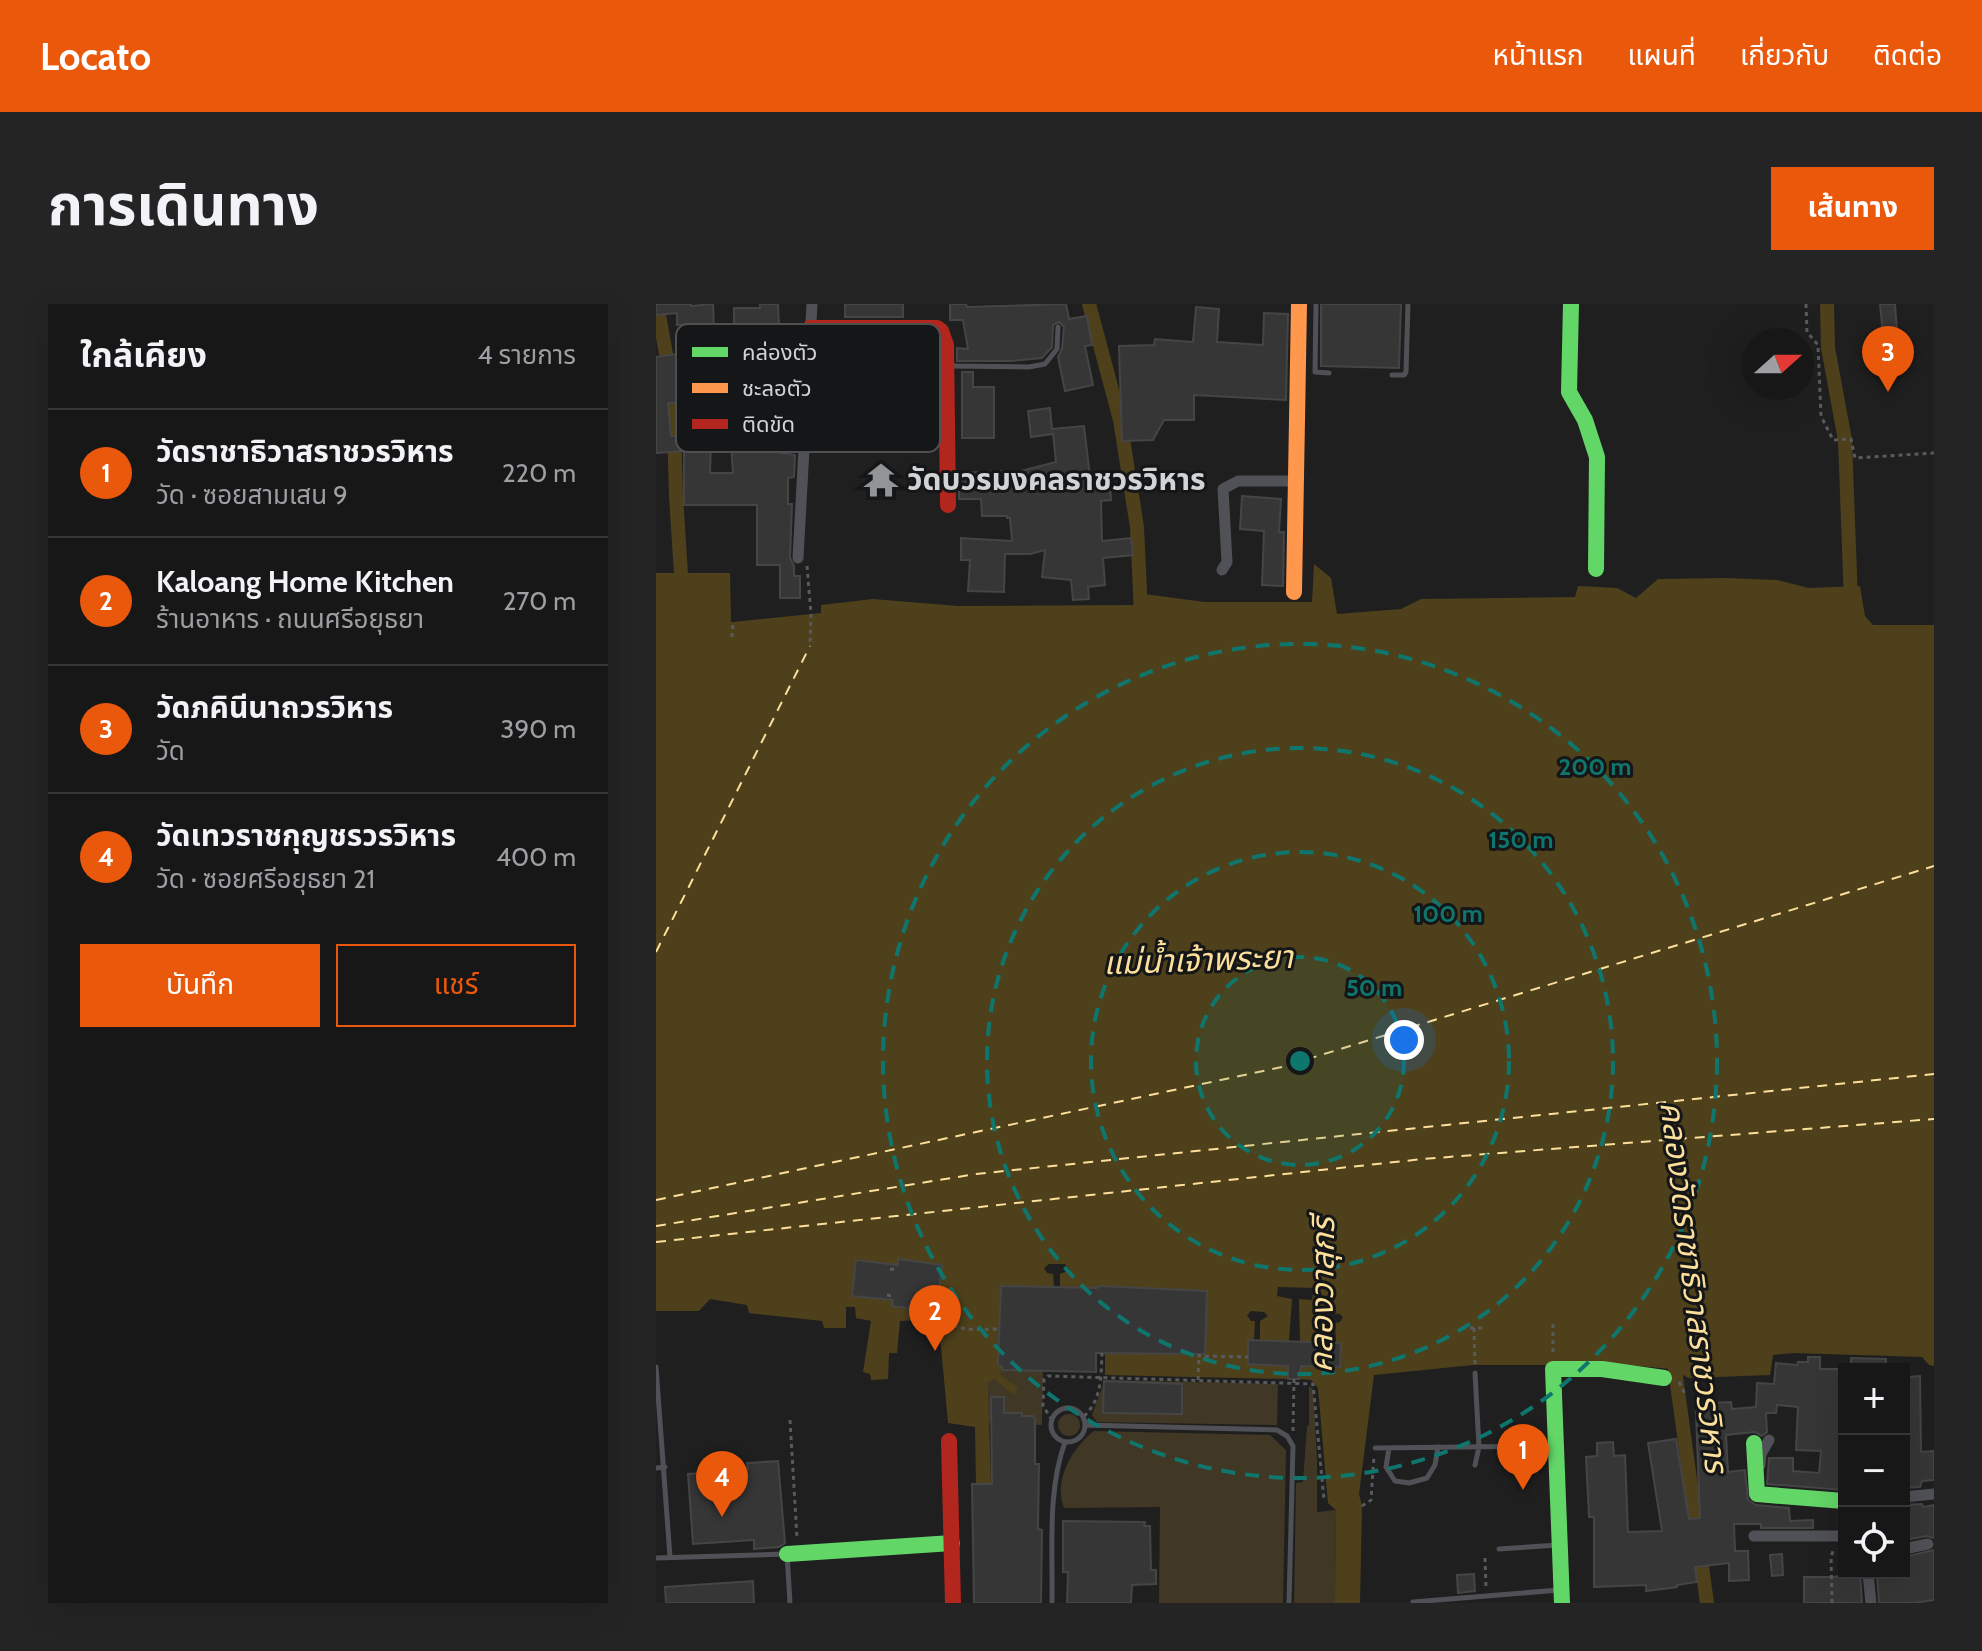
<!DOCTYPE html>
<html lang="th">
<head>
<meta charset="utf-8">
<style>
  body { margin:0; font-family:Cabin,"Noto Sans Thai",sans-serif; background:#242425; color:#f1f3f6 }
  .controls { position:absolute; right:24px; bottom:24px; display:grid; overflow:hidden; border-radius:0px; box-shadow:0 8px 32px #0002 }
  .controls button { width:72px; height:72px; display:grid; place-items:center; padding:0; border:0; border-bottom:2px solid #363637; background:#171718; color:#f1f3f6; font:40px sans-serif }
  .compass { position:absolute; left:1086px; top:24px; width:72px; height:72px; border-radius:50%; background:#171718; box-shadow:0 8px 32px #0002; rotate:69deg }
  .you { position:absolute; left:748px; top:736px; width:28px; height:28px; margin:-20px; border:6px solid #fff; border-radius:50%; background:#1a73e8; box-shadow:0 0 0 12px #1a73e833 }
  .badge { display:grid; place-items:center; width:52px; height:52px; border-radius:50%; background:#ea580c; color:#fff; font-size:26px; font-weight:700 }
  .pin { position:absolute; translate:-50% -66px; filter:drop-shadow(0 2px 4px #0008) }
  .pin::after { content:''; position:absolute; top:42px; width:28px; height:24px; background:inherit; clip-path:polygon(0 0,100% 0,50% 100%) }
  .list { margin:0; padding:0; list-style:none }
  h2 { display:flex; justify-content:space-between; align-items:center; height:104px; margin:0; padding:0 32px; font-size:34px }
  h2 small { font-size:26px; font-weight:400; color:#9e9fa2 }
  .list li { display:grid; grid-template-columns:52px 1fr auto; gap:24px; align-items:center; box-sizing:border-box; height:128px; padding:0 32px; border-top:2px solid #363637 }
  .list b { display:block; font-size:30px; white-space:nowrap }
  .list p { margin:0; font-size:26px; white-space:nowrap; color:#9e9fa2 }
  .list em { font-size:26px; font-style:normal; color:#9e9fa2 }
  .actions { display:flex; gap:16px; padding:24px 32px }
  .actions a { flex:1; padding:18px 0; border:2px solid #ea580c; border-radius:0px; text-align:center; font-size:28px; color:#ea580c }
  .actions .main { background:#ea580c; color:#fff }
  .icon { flex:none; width:44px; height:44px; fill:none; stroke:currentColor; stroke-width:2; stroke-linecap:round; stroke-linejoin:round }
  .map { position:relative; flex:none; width:1278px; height:1299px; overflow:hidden; border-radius:0px }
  header { display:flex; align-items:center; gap:48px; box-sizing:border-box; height:112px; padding:0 40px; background:#ea580c; color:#fff }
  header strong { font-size:38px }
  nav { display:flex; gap:44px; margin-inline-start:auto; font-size:28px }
  .intro { display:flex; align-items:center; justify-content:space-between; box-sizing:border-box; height:192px; padding:0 48px }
  h1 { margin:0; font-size:56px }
  .button { padding:20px 36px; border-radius:0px; background:#ea580c; color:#fff; font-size:28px; font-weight:700 }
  main { display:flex; gap:48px; padding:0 48px }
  aside { flex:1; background:#171718; border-radius:0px; box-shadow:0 8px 32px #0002 }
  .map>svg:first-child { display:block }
</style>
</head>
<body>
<header>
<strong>Locato</strong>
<nav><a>หน้าแรก</a><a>แผนที่</a><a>เกี่ยวกับ</a><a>ติดต่อ</a></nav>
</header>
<div class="intro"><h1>การเดินทาง</h1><a class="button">เส้นทาง</a></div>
<main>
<aside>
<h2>ใกล้เคียง<small>4 รายการ</small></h2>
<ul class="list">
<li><span class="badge">1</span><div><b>วัดราชาธิวาสราชวรวิหาร</b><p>วัด · ซอยสามเสน 9</p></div><em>220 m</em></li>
<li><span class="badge">2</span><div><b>Kaloang Home Kitchen</b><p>ร้านอาหาร · ถนนศรีอยุธยา</p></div><em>270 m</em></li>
<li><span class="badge">3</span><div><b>วัดภคินีนาถวรวิหาร</b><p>วัด</p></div><em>390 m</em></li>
<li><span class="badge">4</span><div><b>วัดเทวราชกุญชรวรวิหาร</b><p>วัด · ซอยศรีอยุธยา 21</p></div><em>400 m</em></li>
</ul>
<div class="actions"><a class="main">บันทึก</a><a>แชร์</a></div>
</aside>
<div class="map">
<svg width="1278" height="1299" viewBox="0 0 1278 1299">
  <rect width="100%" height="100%" fill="#1f1f20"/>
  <!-- green -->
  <path fill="#403824" d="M346,1066L387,1067L386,1121L333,1119L332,1079Z
    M449,1076L622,1080L621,1121L441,1118L436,1111Z
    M653,1082L657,1085L661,1155V1208L680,1206L679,1299H638L640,1179L647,1178L651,1122H653Z
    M402 1121a11 11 0 1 1 22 0a11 11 0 1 1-22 0Z
    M438,1127L614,1131L630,1146L627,1299H503L504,1203L408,1204C397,1176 417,1143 438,1127Z"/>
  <!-- water -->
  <path fill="#4e401b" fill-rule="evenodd" d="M658,260L675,274L681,310L745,305L765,295L919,293L922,282L961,284L980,294L1002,275L1070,274L1121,276L1153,284L1204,282L1209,312L1217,321H1278V1062L1273,1061L1266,1053L1137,1049L1117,1051L1114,1071L1033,1074L1015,1065L938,1058L914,1061H817L718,1071L703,1190L706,1202L704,1299H679L680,1206L672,1199L662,1084L655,1076L643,1075L645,1062L684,1063L685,1039L680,1038L679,1019L684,1018L687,1013L684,1010L671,1009L667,1013L671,1018L675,1019L673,1038H644L643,995L656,996L658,984L622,983L621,992L636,995L633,1037L604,1036V1017L612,1012L608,1008L595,1007L591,1011L595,1017H599L598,1036L592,1037V1060L632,1062V1075L449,1071V1049L549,1050L551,987L443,982L441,984L404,983V970L414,966L409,960H393L388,964L391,969L397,970L398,983L342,1061L346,1062L344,1070L362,1084L358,1091L338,1075L332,1079L335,1180H320L319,1123L292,1119L283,1021L281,1017H273L272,1011L264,1012V1016L244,1017L241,1049H233L232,1075L215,1076L214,1070L207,1068L215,1017L200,1014L199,1003H190V1024H168L166,1017L93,1009L91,1001L54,995L43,1007H0V269H74L75,318H77L165,309V301L217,295L302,302L477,301L488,290L549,298H656ZM243,955L286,961L280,1008L236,1002ZM200,956L234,960L230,996L196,992Z"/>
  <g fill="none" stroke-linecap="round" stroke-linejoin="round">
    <!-- canal -->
    <path stroke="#4e401b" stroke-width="14" d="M1,0L17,89L20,192L26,286
      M433,0L464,116L481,223L485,310
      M1171,0L1172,44L1189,136L1195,298
      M1017,1051L1051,1299"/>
    <!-- ferry -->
    <path stroke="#fcdf9a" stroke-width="2" stroke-dasharray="10 8" stroke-linecap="butt" d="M0,648L154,342
      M0,896L626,763L1278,562
      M0,922L320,870L1278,770
      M0,938L767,855L1278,815"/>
  </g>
  <!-- building -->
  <path fill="#363637" stroke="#454546" stroke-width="2" fill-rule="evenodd" d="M0,0H35V2L57,0L58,25H42V20L21,21V9L0,11Z
    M104,0H122L123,22L78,24V4H104Z
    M189,0H247V13H189Z
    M294,0H310L311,3L410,0L413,15L431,12L436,41L429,42L437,81L409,87L402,53L406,45L408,23L403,18L397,21L396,43L386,54L354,57H301V44L312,45L307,16H294Z
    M665,0H745L743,64L665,62Z
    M1224,0H1239L1242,42H1228Z
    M540,3L563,5L561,38L607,41L608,9L632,10L630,96L538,91V116H508L497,136L466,137L463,42L498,41L499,35L537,38Z
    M119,42L118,71H131L132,87H127V118H141L140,140L120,137L104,125H100L98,130L104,139L115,147L139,151L138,173L132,174V200H136L134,254L138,262V272H144V294H124V261H101V201H28V147L0,149V53L59,45L60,76H57L54,169H77L71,81H78V44ZM38,98V133L15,132L12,99Z
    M306,68H317V83H338V134H306Z
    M394,104L396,125L428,122L435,181L454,179L455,196L445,197L446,237L475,234L477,251L447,254L449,281L432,283L433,295L417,296L415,276L386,273L389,246L374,250H349L348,288L312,287L314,256H305V234L356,237L354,214H351V212H326L325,195H303V169L349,167V171L400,158L397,130L375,133L372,107Z
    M586,192L625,195L623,228H628L627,282L606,281L608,227L584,225Z
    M242,955L286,961L280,1008L236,1002L237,996L196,992L200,956L242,961Z
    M345,982L441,984L443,982L551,987L549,1050L440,1049V1068L346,1066V1062L342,1061Z
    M592,1036L685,1039L684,1063L645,1062L643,1075H632V1062L592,1060Z
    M1152,1053H1164V1065H1186L1183,1164H1188L1187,1186L1111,1180L1113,1154H1137V1167L1163,1169L1165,1147L1140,1146L1142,1103L1121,1101L1120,1109H1110L1111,1128L1106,1132L1099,1128L1070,1131L1072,1168L1089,1166L1092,1196L1100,1201L1133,1204L1134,1217L1157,1216V1224H1105V1220H1078L1079,1247H1092L1093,1276L1073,1277V1259L1039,1263L1041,1278L1021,1281V1283L990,1287V1281L938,1283V1213H933L930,1153L941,1152V1139L957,1138L958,1152L969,1151L972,1228L1006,1227L992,1139L1020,1135L1033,1215L1044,1214L1040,1108L1056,1107V1099L1075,1098L1076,1105L1100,1103L1101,1079L1118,1080L1120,1059L1141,1061L1142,1058H1152Z
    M1195,1054L1230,1055V1065H1195Z
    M1264,1072L1265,1148L1278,1147V1176L1266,1177L1264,1183L1248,1184V1090H1253L1252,1073Z
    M448,1077L526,1080V1110L447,1109Z
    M335,1093H348V1109H366V1112H377L379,1115V1160H383L382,1225L386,1226L385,1299H318L316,1180H336Z
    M122,1157L129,1239L123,1243L98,1245V1236L37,1240L32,1170L92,1166L91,1159Z
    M1266,1200L1267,1203L1278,1201V1234L1271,1232L1248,1236V1201Z
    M407,1217L489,1218L488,1222H494L495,1266H500V1280L476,1281L475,1299H411L412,1268H407Z
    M1278,1246V1296L1258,1299H1223L1221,1269H1248V1253Z
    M1126,1250L1127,1271L1116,1272L1114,1251Z
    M1188,1269H1204L1206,1299H1148V1273H1178L1188,1271Z
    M818,1270L819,1287L802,1289L801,1271Z
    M97,1277L98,1299H10L9,1283Z"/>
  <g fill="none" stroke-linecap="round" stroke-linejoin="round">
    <!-- path -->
    <path stroke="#595a5d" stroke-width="3" stroke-dasharray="4 4" stroke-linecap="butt" d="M1150,0L1151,28L1162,41L1165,112L1177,136L1195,135L1199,154L1278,149
      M151,262L155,310L154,342
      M76,333L77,318
      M234,965L241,966
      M231,991L237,992
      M281,1004C295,1030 317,1025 344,1025
      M897,1020V1052
      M806,1024H829
      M818,1024L819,1060
      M543,1050V1052L592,1053
      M542,1076L543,1052
      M1023,1078L1030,1092
      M428,1112C446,1096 445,1071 446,1049
      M134,1116L141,1234
      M396,1116L387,1102L388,1075L392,1072L657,1080L668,1196
      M637,1127L638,1075
      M706,1202L715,1196L718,1152
      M829,1254L830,1284
      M1176,1299L1175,1253L1178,1244"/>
    <!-- lane -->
    <path stroke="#4f5156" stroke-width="5" d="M660,0L659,68L673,69
      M295,62L373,63L389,60L401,45L402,23
      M736,71H748L750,68L752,0
      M103,130C115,146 129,145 148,146
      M0,1063L14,1253
      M819,1069L823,1143L819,1161
      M395 1121a17 17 0 1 1 34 0a17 17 0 1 1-34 0Z
      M429,1121L621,1126L631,1132L637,1142L633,1299
      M719,1144L898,1142
      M733,1144L730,1163L739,1177L753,1179L771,1174L779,1161L782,1143
      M0,1164L9,1163
      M843,1245L902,1241
      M0,1254L131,1250L134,1299
      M757,1298L903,1286
      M396,1299C397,1246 391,1188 409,1138"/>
    <!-- street -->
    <path stroke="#4f5156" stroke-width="11" d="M142,254L156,0
      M566,266L571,258L567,185L582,177H640
      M1104,1161L1105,1150L1113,1136
      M1248,1193L1278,1190
      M1098,1232H1188
      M1248,1245L1272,1240
      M1212,1269L1215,1299"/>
    <!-- fast -->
    <path stroke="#63d668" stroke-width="16" d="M915,0L913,88L929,116L941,153L940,265
      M1098,1139L1101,1190L1188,1197
      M131,1250L296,1239
      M906,1299L897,1065H946L1008,1074"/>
    <!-- slow -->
    <path stroke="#ff974d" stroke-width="16" d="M638,288L643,0"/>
    <!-- jam -->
    <path stroke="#b3261e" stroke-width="16" d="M154,24H281L285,27L290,41L292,201
      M293,1137L297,1299"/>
  </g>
  <!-- distance rings -->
  <circle cx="644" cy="757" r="104" fill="#0f766e" fill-opacity=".12"/>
  <g fill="none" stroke="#0f766e" stroke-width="4" stroke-dasharray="14 10">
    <circle cx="644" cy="757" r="104"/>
    <circle cx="644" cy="757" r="209"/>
    <circle cx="644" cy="757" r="313"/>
    <circle cx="644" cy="757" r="417"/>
  </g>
  <!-- icons -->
  <defs>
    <g id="temple-bare" transform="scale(2.76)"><path d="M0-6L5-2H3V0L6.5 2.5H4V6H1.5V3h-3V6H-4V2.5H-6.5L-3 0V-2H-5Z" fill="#939495" stroke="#151618" stroke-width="2.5" paint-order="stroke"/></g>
  </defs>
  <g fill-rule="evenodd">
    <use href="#temple-bare" x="225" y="176"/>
  </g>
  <g text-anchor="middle" stroke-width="6" stroke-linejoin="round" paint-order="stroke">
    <!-- poi labels -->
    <g font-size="30" font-weight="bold" fill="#d2d3d4" stroke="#151618" text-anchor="start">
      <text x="251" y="186">วัดบวรมงคลราชวรวิหาร</text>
    </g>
    <!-- water labels -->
    <g font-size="32" font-style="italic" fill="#fcdf9a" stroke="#151618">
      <text transform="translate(542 656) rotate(-2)" y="11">แม่น้ำเจ้าพระยา</text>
      <text transform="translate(1038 983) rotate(83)" y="11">คลองวัดราชาธิวาสราชวรวิหาร</text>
      <text transform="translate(666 991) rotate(-89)" y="11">คลองวาสุกรี</text>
    </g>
  </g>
  <!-- legend -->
  <rect x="20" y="20" width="264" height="128" rx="12" fill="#151618" stroke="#4e4f50" stroke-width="2"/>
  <rect x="36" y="43" width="36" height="10" fill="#63d668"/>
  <rect x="36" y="79" width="36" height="10" fill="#ff974d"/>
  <rect x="36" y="115" width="36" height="10" fill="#b3261e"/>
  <g font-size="22" fill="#d2d3d4">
    <text x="86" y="56">คล่องตัว</text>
    <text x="86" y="92">ชะลอตัว</text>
    <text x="86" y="128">ติดขัด</text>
  </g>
  <circle cx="644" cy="757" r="12" fill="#0f766e" stroke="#151618" stroke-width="4"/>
  <g font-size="24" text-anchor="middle" font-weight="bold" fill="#0f766e" stroke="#151618" stroke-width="6" stroke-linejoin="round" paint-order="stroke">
    <text x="939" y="471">200 m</text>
    <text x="865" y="544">150 m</text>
    <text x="792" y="618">100 m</text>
    <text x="718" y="692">50 m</text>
  </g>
</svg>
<div class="controls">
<button>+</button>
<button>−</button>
<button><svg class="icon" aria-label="locate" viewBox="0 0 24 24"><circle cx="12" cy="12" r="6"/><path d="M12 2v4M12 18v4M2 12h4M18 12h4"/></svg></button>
</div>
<svg class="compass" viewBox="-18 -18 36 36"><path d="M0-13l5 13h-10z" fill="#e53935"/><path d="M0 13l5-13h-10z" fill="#9e9fa2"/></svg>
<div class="you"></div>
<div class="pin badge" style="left:867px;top:1186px">1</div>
<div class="pin badge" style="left:279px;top:1047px">2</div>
<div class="pin badge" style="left:1232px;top:88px">3</div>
<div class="pin badge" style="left:66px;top:1213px">4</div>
</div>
</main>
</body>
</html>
